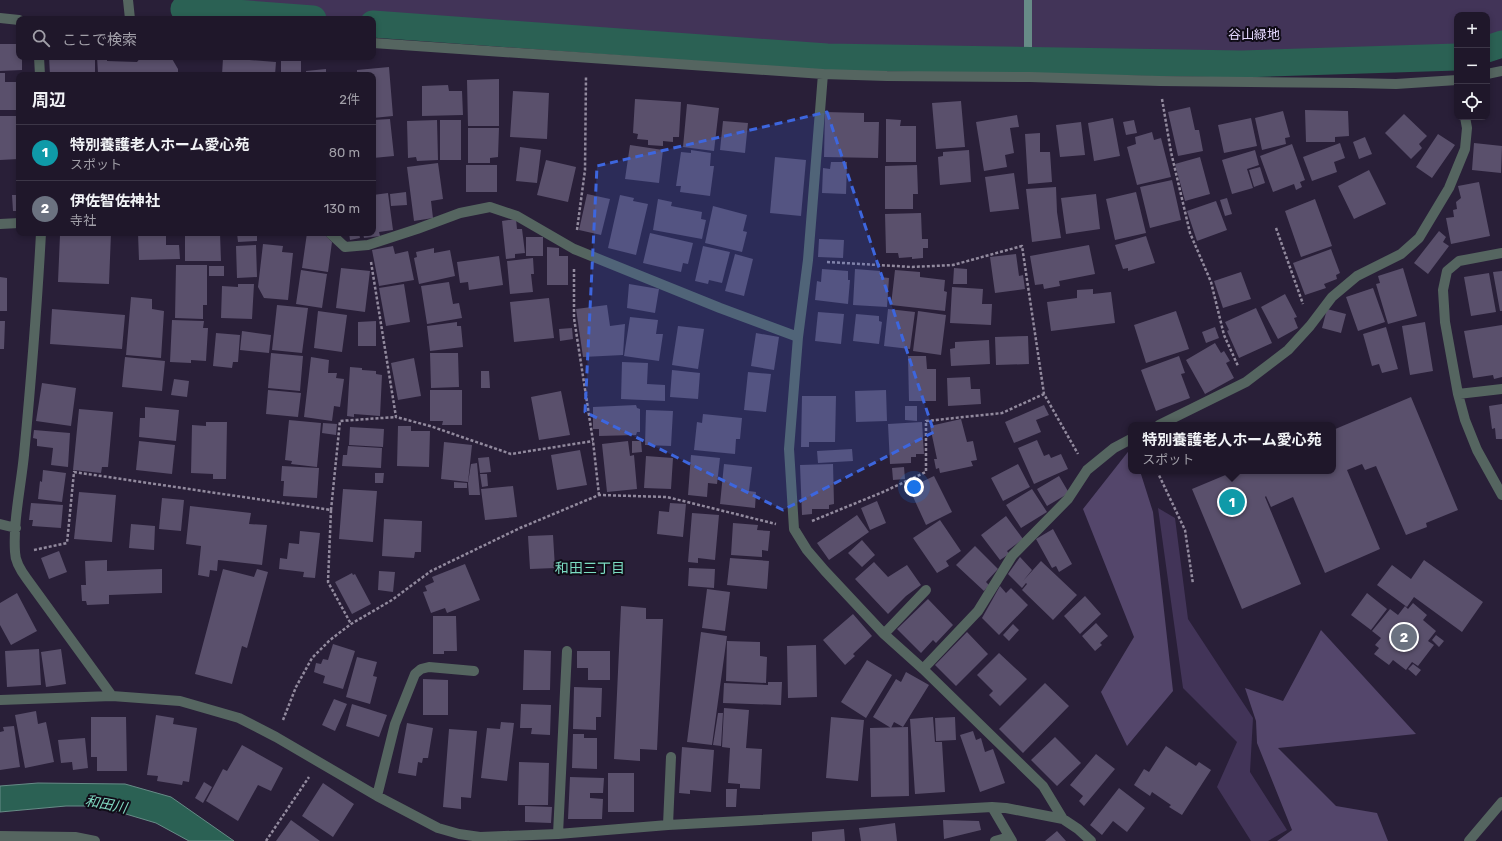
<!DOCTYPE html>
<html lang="ja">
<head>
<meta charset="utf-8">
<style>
  body { margin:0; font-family:Rubik,"Noto Sans JP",sans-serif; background:#2c2436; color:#f1f3f6 }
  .controls { position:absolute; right:12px; top:12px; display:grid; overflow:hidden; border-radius:8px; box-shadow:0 2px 6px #0003 }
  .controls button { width:36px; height:36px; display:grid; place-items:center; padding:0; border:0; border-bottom:1px solid #3c3647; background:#1f172a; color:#f1f3f6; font:20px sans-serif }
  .you { position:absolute; left:914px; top:487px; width:14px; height:14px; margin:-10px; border:3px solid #fff; border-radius:50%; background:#1a73e8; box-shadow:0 0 0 6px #1a73e833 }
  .badge { display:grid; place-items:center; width:26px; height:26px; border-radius:50%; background:#2563eb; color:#fff; font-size:13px; font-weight:700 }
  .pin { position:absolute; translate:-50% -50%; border:2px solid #fff; box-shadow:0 1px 4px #0006 }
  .popup { position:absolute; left:1128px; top:422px; width:208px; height:52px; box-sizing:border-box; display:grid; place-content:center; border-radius:8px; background:#1f172a; filter:drop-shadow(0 1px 3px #0005); font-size:13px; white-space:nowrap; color:#a19fa8 }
  .popup b { font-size:15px; color:#f1f3f6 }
  .popup::after { content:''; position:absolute; left:50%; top:100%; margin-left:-8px; border:8px solid transparent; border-top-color:#1f172a }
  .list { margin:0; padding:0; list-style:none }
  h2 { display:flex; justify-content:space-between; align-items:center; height:52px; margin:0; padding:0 16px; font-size:17px }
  h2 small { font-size:13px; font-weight:400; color:#a19fa8 }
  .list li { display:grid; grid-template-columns:26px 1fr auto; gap:12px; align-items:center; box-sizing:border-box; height:56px; padding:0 16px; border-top:1px solid #3c3647 }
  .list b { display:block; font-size:15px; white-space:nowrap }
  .list p { margin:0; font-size:13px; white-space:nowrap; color:#a19fa8 }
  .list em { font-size:13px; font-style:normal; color:#a19fa8 }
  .icon { flex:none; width:22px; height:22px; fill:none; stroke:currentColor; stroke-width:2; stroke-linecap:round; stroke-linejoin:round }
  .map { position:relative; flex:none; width:1502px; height:841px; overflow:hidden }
  .search { position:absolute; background:#1f172a; box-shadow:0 2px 6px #0003; left:16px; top:16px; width:360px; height:44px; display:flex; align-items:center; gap:10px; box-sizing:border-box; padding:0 14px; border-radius:8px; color:#a19fa8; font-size:15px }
  .panel { position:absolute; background:#1f172a; box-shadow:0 2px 6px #0003; left:16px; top:72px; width:360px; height:164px; border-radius:8px }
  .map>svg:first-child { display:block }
</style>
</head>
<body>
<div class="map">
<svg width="1502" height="841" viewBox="0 0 1502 841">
  <rect width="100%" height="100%" fill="#291f38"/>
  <!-- green -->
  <path fill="#423458" d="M177,0H1502V54L1487,57V15H1457V63L1242,70L827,62L373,28V19H252L178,13Z
    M1158,508L1175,518L1188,619L1253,718L1250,772L1287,830L1268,841H1251L1217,787L1237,742L1183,688Z"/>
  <!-- forest -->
  <path fill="#54466b" d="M1131,448V471H1140L1153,512L1173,691L1127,746L1101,692L1134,637L1083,509Z
    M1321,630L1416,734L1278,748L1336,806L1377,813L1388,841H1277L1292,830L1257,743L1256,721L1245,688L1283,701Z"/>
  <!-- water -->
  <path fill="#2b6154" stroke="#678b87" d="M38,783L125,784L171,797L234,841H189L156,823L99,806H66L0,812V786Z"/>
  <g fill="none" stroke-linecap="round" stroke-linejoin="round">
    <!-- stream -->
    <path stroke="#678b87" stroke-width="8" d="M1028,0V61"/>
    <!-- canal -->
    <path stroke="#2b6154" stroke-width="27" d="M184,9L313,19
      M373,24L827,57L1242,64L1457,57
      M1487,49L1502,44"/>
  </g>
  <!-- building -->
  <path fill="#5a506c" d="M0,44H19V57H22V70L0,71Z
    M49,57H95V72H68V75H50Z
    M97,57H107V61L137,62L141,57H171L178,69V75H101V73H98Z
    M223,58L276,62L275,75H222Z
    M281,61H301V75H281Z
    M389,67L393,116L373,118V75H357V70Z
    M326,69V75H306V71Z
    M0,73H5V82H19V110H0Z
    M499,79V126H468L467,80Z
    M448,85L449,91H462L463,115L422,116V86Z
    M513,91L549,93L547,139L510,137Z
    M635,99L681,102L679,137H673V142L663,141V146L648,145V140L637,139L638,134L633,133Z
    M961,101L965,147L936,149L932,103Z
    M687,104L719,108L714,151L683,147Z
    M1190,107L1195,130H1199L1203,151L1178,156L1168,112Z
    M1305,110L1348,111L1349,136L1335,137V142H1306Z
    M1283,111L1290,137L1285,138L1286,144L1262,150L1255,118Z
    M825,112L864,113V122H879L878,158L824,157Z
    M1404,114L1427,136L1419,144L1422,148L1411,159L1385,133Z
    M1017,115L1019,127L1010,128L1014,153L1005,155L1007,167L984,171L976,122Z
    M0,116H19V159L0,160Z
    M1113,118L1120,156L1094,161L1088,123Z
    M1251,118L1257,146L1224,153L1218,125Z
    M390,119L394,156L373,158V120Z
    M886,119L901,120L900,126H916V162H886Z
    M437,120L438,160L417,161L416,157L408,158L407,121Z
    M440,120H461V160H440Z
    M1134,120L1137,133L1126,135L1123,122Z
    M723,121L748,123L745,153L720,150Z
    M1081,122L1085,155L1060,157L1056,125Z
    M468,128H499L498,157L490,158V163H468Z
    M1152,132L1154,140L1161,138L1171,177L1137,185L1127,147L1136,144L1135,137Z
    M1040,133V152H1050L1052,182L1028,184L1025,134Z
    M1438,134L1455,145L1432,178L1416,167Z
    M1365,137L1372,154L1359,159L1353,142Z
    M1340,143L1345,158L1334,162L1337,172L1312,181L1303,157Z
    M1474,143L1502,146L1501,173L1472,170Z
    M1292,144L1305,180L1300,182L1302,187L1296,190L1294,184L1273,192L1260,156Z
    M630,145L663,150L659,183L625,179Z
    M520,147L541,150L537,183L516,181Z
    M691,150L711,153L710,166H714L710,196L680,192L681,186H676L681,152L691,153Z
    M969,150L971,182L940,185L938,157L943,156V152Z
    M1255,150L1259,165L1247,169L1253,188L1232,194L1222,160Z
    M775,157L806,160L801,216L770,213Z
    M1200,157L1210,194L1185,201L1175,164Z
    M546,160L576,167L568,202L537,195Z
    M831,162H847L846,194L822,193L823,168L830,169Z
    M438,163L443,199L431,201L433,218L414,221L407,167Z
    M466,165H497V192H466Z
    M917,165L918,194H913V209H885V166Z
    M1260,167L1265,183L1254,187L1249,170Z
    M1369,170L1386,204L1354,219L1338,186Z
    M1014,173L1019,209L990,212L985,177Z
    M1172,180L1181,220L1150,228L1140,187Z
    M1479,182L1490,236L1451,244L1446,218L1454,217L1453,210L1457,209L1456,202L1461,198L1458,186Z
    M1056,187L1057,212L1061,238L1032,242L1026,189Z
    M406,192L407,205L391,206L390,194Z
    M1136,192L1146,233L1115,240L1106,199Z
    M388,193L393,230L379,232L380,236L364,238L363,233H373V195Z
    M587,194L610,199L601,235L579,230Z
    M1096,194L1100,229L1066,234L1061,198Z
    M12,195H19V211H13Z
    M620,195L634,198L633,201L648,204L636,255L608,248Z
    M1227,198L1232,214L1225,216L1220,200Z
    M658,199L672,202L671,206L702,212L701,219L706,220L702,239L653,230Z
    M1315,199L1332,246L1301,257L1285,211Z
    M1216,201L1227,230L1197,241L1187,211Z
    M713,206L747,215L743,231L747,232L742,252L705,243Z
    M921,213L922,239H928V248H923V258L912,259V257L899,258L898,253H886L885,214Z
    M516,219L517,229H522L525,253L515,254V258L506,259L502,221Z
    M1439,231L1446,237L1443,242L1449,246L1428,274L1414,263Z
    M61,233H111L109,284L58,282L60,235Z
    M138,233H166V245H179L180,259L139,260Z
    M192,233H220L221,261H185V234H192Z
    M237,233H257V241L238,242Z
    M307,233H323L332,242L328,272L302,268Z
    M349,233H359L360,238L350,240Z
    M650,233L693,243L688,264L683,263L681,272L643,263Z
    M1146,236L1155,263L1128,271V268L1123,269L1115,245Z
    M526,237H543V256H526Z
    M819,239L844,240L843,258L818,257Z
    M263,244L283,246L282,252L293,253L288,300L264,298L258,287Z
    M256,245L257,277L237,278L236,246Z
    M1089,245L1095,274L1059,281L1060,286L1044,289L1043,284L1035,285L1030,256Z
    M393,246L395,254L408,251L414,280L379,286L372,250Z
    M703,246L730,252L722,283L709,280L708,284L695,281Z
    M547,247L559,248V256H568V285H547Z
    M434,248V253L450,250L455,276L419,284L414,258L417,257L416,252Z
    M1331,249L1340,273L1336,275L1337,279L1324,284L1326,288L1305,295L1293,263Z
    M735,254L753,259L744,296L725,291Z
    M1016,254L1019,276L1023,275L1025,289L995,293L990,257Z
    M499,256L503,285L469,290L468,282L460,283L457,262Z
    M533,258L534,274H531L533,292L510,294L507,261Z
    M176,265H207V305H203V319L175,318Z
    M209,266H224V276H209Z
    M341,268L370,271L365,312L336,308Z
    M954,268L967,269V284H953Z
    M1403,268L1417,316L1388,324L1376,284L1380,283L1378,276Z
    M822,269L848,271V280H850L848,304L815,300L817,281L821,282Z
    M855,269L880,271V277L889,278L887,307L853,305Z
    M301,270L327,274L322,308L296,304Z
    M895,270L920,272V277L945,280L944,291L947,292L945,311L891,305Z
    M1502,271V311H1500L1493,272Z
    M1241,272L1251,299L1223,308L1214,281Z
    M1489,273L1496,312L1471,316L1464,277Z
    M0,277L7,278V311H0Z
    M449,282L453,304L459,303L462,318L427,324L421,286Z
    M238,284H254L252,319L221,318L222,286L238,287Z
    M404,284L410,322L386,326L379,288Z
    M629,284L659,289L655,313L627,308Z
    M952,287L983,289L982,304H992L991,325L950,323Z
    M1373,288L1385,322L1358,331L1346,297Z
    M1093,289V294L1111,292L1115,323L1051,331L1047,302L1077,298V290Z
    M1285,294L1297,317L1294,318L1298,328L1278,339L1261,307Z
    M131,297L152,299V309L164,311L161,358L126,355Z
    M549,298L554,338L514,342L510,302Z
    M277,305L308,308L302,353L272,350Z
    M607,305L610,326L625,324L623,355L583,357L576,309Z
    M1256,308L1272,343L1239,358L1227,331L1229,330L1225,322Z
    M52,309L125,315L122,349L50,344Z
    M888,309L915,312L910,349L884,346Z
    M1327,309L1346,314L1341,333L1322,328Z
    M318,311L347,315L342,352L314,348Z
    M918,311L946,315L941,355L913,351Z
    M1176,311L1189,349L1146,363L1134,325Z
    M818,312L844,314L841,344L815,341Z
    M856,314L879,316V321L882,322L879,344L853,341Z
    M630,317L658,320L656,334H663L659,361L624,356Z
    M172,320L204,321L203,328H208L206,361L191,360V363L170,362Z
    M0,321H5L4,349H0Z
    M376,321V346H358V322Z
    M457,322V326H461L463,347L430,351L427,326Z
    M1425,322L1433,371L1410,375L1402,326Z
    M1502,325V377L1494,379L1493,375L1473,378L1464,331Z
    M678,326L704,329L698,369L672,365Z
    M1215,327L1219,338L1206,343L1202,332Z
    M1386,327L1398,369L1382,373L1379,364L1372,366L1363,334Z
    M572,328L573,339L560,341L559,329Z
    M242,331L271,335L269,353L240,350Z
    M216,333L240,335L238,362H233L232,368L213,366Z
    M756,333L779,337L774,370L751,366Z
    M1028,336L1029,364L996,365L995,337Z
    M989,340L990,364L951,366L950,349L955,348V342Z
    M1215,343L1221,353L1224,351L1230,361L1226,363L1234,378L1205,394L1186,360Z
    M271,353L303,356L300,391L268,388Z
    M430,353H458L459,387L431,388Z
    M908,356H926L927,369H936V401H909Z
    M1179,356L1185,373L1181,374L1190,398L1156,411L1141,370Z
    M125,357L165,361L162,391L122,387Z
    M311,357L329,360L328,373H337L336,378L344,379L340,407L334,406L332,421L304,417Z
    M414,358L421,396L398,400L391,363Z
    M622,362L648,363L647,384L665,385V401L621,399Z
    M350,367L362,368V370L376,371V374L382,375L380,416L354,414V417L347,416Z
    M672,370L700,373L698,399L670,397Z
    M481,371H489L490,388H481Z
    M748,372L771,374L766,412L744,410Z
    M970,377L971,389H980L981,404L948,406L947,378Z
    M174,379L189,381L187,397L171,395Z
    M42,383L76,388L71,426L36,421Z
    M268,390L301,393L298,417L266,414Z
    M430,390H462V425H442L443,421H430Z
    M886,390L887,421L856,422L855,391Z
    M561,391L570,435L539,440L531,397Z
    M802,396H836L835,442H809V447H801Z
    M1411,397L1458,510L1426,523L1427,527L1406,535L1376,466L1365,470L1362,464L1347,470L1380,549L1325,573L1293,497L1271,507L1266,496L1265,497L1301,584L1242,609L1192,489L1235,471H1333V430Z
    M1502,404V439H1496L1495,428L1492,429L1489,406Z
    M636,405L637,408L640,409V432H637L636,435L599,436V429H593V407Z
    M1044,405L1049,415L1036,420L1041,432L1014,443L1005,422Z
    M905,406H917V421L905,420Z
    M145,407L179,410L176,441L139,437L140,418H145Z
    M79,409L113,412L108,467H102L101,473L73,470Z
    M646,410L673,411L671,446L645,445Z
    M703,414L742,418L740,439H736L735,454L694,450L697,422L702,423Z
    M961,419L967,442L973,441L977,460L971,461L973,466L940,473L939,468L936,469L934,459H937L930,426Z
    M289,420L321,423L317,467L291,464L292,461L285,460Z
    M206,422H227L226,479H213V474L191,473L192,425L206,426Z
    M922,422L924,454H916V457H911V463L890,464L888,424Z
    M323,423L337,424L336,435L322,433Z
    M398,426H411V431H430L429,467L397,466Z
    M350,427L384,429L383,447L349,445Z
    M34,430L70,433L68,467L51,465L53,448L37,446V439L33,438Z
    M1037,440L1044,456L1049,454L1051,458L1061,454L1068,469L1034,484L1018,448Z
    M139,441L175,445L172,474L136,470Z
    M628,441L630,456L634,455L637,489L607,492L602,444Z
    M632,441H641L642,452L632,453Z
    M444,442L472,445L468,482L441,479Z
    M348,446L382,448L381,468L342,466L343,455H347Z
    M852,449L853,461L818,463L817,451Z
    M580,450L587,485L557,490L551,455Z
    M691,455L720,458L717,484L708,483L707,497L688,495Z
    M646,456L673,458L671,489L644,488Z
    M489,457L491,472L480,473L478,458Z
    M477,463L480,495H469L468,483L471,464Z
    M724,464L752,467L749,491L756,492L755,508L720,504Z
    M833,464L834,504L829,505V509H812V514L802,515L800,465Z
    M1018,464L1030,487L1003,501L991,478Z
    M282,466L319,468L317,498L283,496L284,481H281Z
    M904,467L905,479L893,480L892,468Z
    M43,470L66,473L62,502L38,499L40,481L42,482Z
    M375,473H384L383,483H375Z
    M480,474H487L488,486L482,487Z
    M934,476L952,512L926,525L909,488Z
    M1059,476L1069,493L1047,506L1037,489Z
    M454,482L467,483V488H454Z
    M513,486L517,517L485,520L481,489Z
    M343,489L377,491L373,542L339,539Z
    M1032,489L1047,512L1021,528L1006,505Z
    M79,492L116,495L112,542L74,539Z
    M162,498L184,500L181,531L159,529Z
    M877,501L886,523L870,530L861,508Z
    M31,503L63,505L61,528L32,526L33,520H29Z
    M670,503L686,504L683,537L657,534L659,511L669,512Z
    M190,506L251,513L249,524L267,525L262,565L218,560L217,571L210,570L209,577L198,575L201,546L186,544Z
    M692,513L719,515L715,560L698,558V563L688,562Z
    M857,515L869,532L829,560L817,543Z
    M1006,516L1023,539L1007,551L1009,554L1000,560L981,535Z
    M384,519L422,521L421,552H415L414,558L382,556Z
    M940,520L961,551L946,561L949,566L937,573L913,538Z
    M733,523L758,525L757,530L770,531L768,551L762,550V557L731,555Z
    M131,524L155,526L154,550L129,548Z
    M1053,529L1072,564L1059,572L1056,566L1052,568L1036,539Z
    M300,531L320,533L315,578L303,577L304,572L279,569L280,558L287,559L289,543L299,544Z
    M553,535L555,568L530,569L528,536Z
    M862,540L875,555L862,567L848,553Z
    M975,546L998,569L986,582L989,585L984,591L956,565Z
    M59,551L67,572L49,579L41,558Z
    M1020,557L1032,570L1023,581L1041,561L1077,595L1053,620L1022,590L1027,584L1026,583L1022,588L1008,574Z
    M730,558L769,561L767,589L727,585Z
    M107,560V571L162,569V593L109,595V604L87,605L86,601H82L81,585H86L85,561Z
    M1424,560L1483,602L1462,632L1414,597L1407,607L1377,585L1392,565L1411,579Z
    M874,562L888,577L907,565L921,585L906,596L888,614L855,579Z
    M465,564L480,600L447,613L445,608L431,613L423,592L427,591L425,586L434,582L432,577Z
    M689,568L715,569L714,588L688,586Z
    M223,569L254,577L257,569L268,572L247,648L242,646L232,684L195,674Z
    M379,571L395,572L393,592L378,590Z
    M352,573L353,575L355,574L371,604L352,614L335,582Z
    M1000,586L1006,593L1011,588L1028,605L999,635L982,618Z
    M707,589L730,592L725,631L702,628Z
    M17,593L37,631L11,645L0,625V603Z
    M1367,593L1387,609L1371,630L1351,615Z
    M1085,596L1101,614L1080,634L1064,616Z
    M928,599L953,625L936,643L933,640L921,653L897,629Z
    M1413,603L1427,615L1423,620L1436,631L1428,641L1434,645L1418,666L1412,662L1406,670L1393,660L1389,665L1374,654L1379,648L1375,645L1381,638L1372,631L1390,609L1398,615L1405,606L1408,609Z
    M621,606L646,608V619H663L657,750L640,749V761L614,759Z
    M853,614L872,636L853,654L855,656L845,665L823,640Z
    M433,616H456L457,651H444V654H433Z
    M1096,623L1108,636L1100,643L1102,645L1095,651L1082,636Z
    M1013,624L1019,630L1009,641L1003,635Z
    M701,632L727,636L712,745L687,742Z
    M967,632L988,654L956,686L935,665Z
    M1436,635L1444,641L1439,647L1432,640Z
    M727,641L760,642V656L767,657L766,683L726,681Z
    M333,644L355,651L343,689L323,683L325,676L314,672L316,663L321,664L323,659L328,660Z
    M816,645L817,697L788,698L787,646Z
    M39,649L41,685L7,687L5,651Z
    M61,649L66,684L46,687L41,652Z
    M524,650L551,651L550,690H523Z
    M577,651H610V680H588V668H577Z
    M999,653L1027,679L1000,706L989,695L993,691L977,675Z
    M357,657L377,662L373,676L377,677L370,704L346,697Z
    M867,660L892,675L866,718L841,702Z
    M1413,664L1421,670L1416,676L1408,669Z
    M906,672L929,685L903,727L894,722L891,728L873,717L896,679L901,682Z
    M423,679L448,680V715H423Z
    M768,682H782L781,705L723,703L724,683L768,685Z
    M1045,683L1069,706L1023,753L999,729Z
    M574,687L602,688L601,717H596V730L573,729Z
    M334,699L347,704L335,731L322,725Z
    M352,704L387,715L379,737L346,726Z
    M521,704L551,705L550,735L531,734L532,728H520Z
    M724,708L749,710L746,748L762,749L760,789L740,788V784L728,783L730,748L722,747Z
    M36,711L38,724L46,722L54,762L25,768L15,715Z
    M718,713H723L721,746L713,745Z
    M156,715L174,718L173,724L197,728L189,782L183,781L182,785L157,781L158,776L147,775Z
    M91,717H126L127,771H97V757H91Z
    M831,717L864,720L858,781L826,778Z
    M933,717L935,742H942L945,792L915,794L910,719Z
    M955,717L956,740L936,741L935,718Z
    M501,722L514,723L507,781L481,778L487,728L500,729Z
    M407,723L433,728L428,758H423L422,763L418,762L416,776L398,773Z
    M14,726L20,767L0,770V732L4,731L3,727Z
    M908,727L909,796L871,797L870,728Z
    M449,729L477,731L471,798L461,797V809L443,807Z
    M973,731L976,740L981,738L985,752L993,749L1005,783L980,792L960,735Z
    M573,734H584V738H597V769L572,768Z
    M1055,737L1081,763L1057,786L1031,760Z
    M85,738L88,768L73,770L72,762L61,763L58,740Z
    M242,745L283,768L271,791L258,785L238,821L206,801L223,769L227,771Z
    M1166,746L1196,766L1199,762L1211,770L1182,815L1169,807L1171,805L1152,792L1150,796L1134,785L1144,769L1149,772Z
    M682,747L714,750L711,792L690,790V794L679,793Z
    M1096,754L1115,769L1084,806L1079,801L1083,796L1070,785Z
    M519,762L549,763L548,805H518Z
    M608,773H634V812H608Z
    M570,777L604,778L603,793H590V798L603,799L602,819H568Z
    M204,782L212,787L203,803L195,798Z
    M323,783L354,804L333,837L302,816Z
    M1119,788L1145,808L1127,832L1113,821L1102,835L1090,825Z
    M726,789H737L736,807H726Z
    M525,806L552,807L551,823L525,822Z
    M291,820L320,841H276Z
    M943,820L979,821L981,830L944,839Z
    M895,823L897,841H861L859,828Z
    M844,829L845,841H812V832Z
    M1057,831L1066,841H1045Z"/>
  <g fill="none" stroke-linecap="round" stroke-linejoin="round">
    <!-- path -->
    <path stroke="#928a9e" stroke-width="2.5" stroke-dasharray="3 2" stroke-linecap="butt" d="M1162,99L1171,152L1190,233L1211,282L1224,335L1238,366
      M1276,228L1303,304
      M577,230L585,170L586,76
      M371,262L396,417L430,426L511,454L593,441
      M827,262L912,267L953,265L1022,246L1044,394L1078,454
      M574,269V318L593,441L599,495
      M1157,471L1185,530L1193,584
      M331,510L340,421L396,417
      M812,521L883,492L926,472V421L1002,413L1044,394
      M34,550L67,543L74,472L331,510L328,582L351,624
      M283,720L296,687L312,658L330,640L351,624L392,600L431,571L520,528L599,495L667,497L776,524
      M266,841L309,777"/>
    <!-- minor -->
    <path stroke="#556560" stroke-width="10" d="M128,0L130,19
      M0,18L19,20
      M373,43L823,74L887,76L1030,77L1160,81L1353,83L1396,84L1457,80
      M39,57L40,75
      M823,74L808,260L798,337L789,449L794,529L807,550L825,571L884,634L923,669L1043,786L1063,819
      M1487,74L1502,71
      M0,224L19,223
      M41,233C37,307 31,381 24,455C21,486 13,521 15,552C15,562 21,571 27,579L112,696
      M330,233L345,247L368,245L417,229L460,213L490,207L517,216L574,249L720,308L798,337
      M1502,253L1459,261L1447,271L1443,290L1445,322L1458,394L1465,420L1477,450L1502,495
      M1458,394L1502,389
      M1159,425L1246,382L1288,350L1310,326L1332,297L1357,276L1401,254L1419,238L1449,188L1465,149L1467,128L1465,117
      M0,524L16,528
      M884,634L926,590
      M923,669L978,611L1012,556L1068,499L1087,470L1114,448L1131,439
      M0,700L112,696L180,701L239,718L276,737L377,796L438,828L459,834L480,837L558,834L668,825L992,807L1006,808L1063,819L1078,829L1091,841
      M377,796L395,724L415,674L421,669L429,667L474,671
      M992,807L1012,841
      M668,825L671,757
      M558,834L567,651
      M0,836L75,837L95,841
      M995,841L1009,837
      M1469,841L1502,802"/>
  </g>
  <!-- marked area -->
  <path fill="#3d66de" fill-opacity="0.2" stroke="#3d66de" stroke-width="3" stroke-dasharray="8 5" stroke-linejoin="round" d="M827,112L934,432L783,510L585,412L597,166Z"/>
  <g text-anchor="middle" stroke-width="4" stroke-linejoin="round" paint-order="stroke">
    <!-- park labels -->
    <g font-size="13" fill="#e4d7fe" stroke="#100c17">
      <text x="1254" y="39">谷山緑地</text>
    </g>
    <!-- neighbourhood labels -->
    <g font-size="14" fill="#7bdcc1" stroke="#100c17">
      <text x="590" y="573">和田三丁目</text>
    </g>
    <!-- water labels -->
    <g font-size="14" font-style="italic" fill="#81d9c1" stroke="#100c17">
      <text transform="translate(106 804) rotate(11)" y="5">和田川</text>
    </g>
  </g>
</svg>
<div class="controls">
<button>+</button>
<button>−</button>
<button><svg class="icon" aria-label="locate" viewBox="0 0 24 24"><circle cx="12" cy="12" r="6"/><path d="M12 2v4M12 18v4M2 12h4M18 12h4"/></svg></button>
</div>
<div class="you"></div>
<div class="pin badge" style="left:1232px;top:502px;background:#0f9aa8">1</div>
<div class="popup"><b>特別養護老人ホーム愛心苑</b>スポット</div>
<div class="pin badge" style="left:1404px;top:637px;background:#6b7280">2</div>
<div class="search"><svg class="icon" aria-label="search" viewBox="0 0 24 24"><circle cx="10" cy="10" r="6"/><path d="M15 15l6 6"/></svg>ここで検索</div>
<section class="panel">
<h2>周辺<small>2件</small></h2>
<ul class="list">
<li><span class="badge" style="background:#0f9aa8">1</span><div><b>特別養護老人ホーム愛心苑</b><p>スポット</p></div><em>80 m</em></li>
<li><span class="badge" style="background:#6b7280">2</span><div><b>伊佐智佐神社</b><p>寺社</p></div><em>130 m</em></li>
</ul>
</section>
</div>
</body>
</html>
